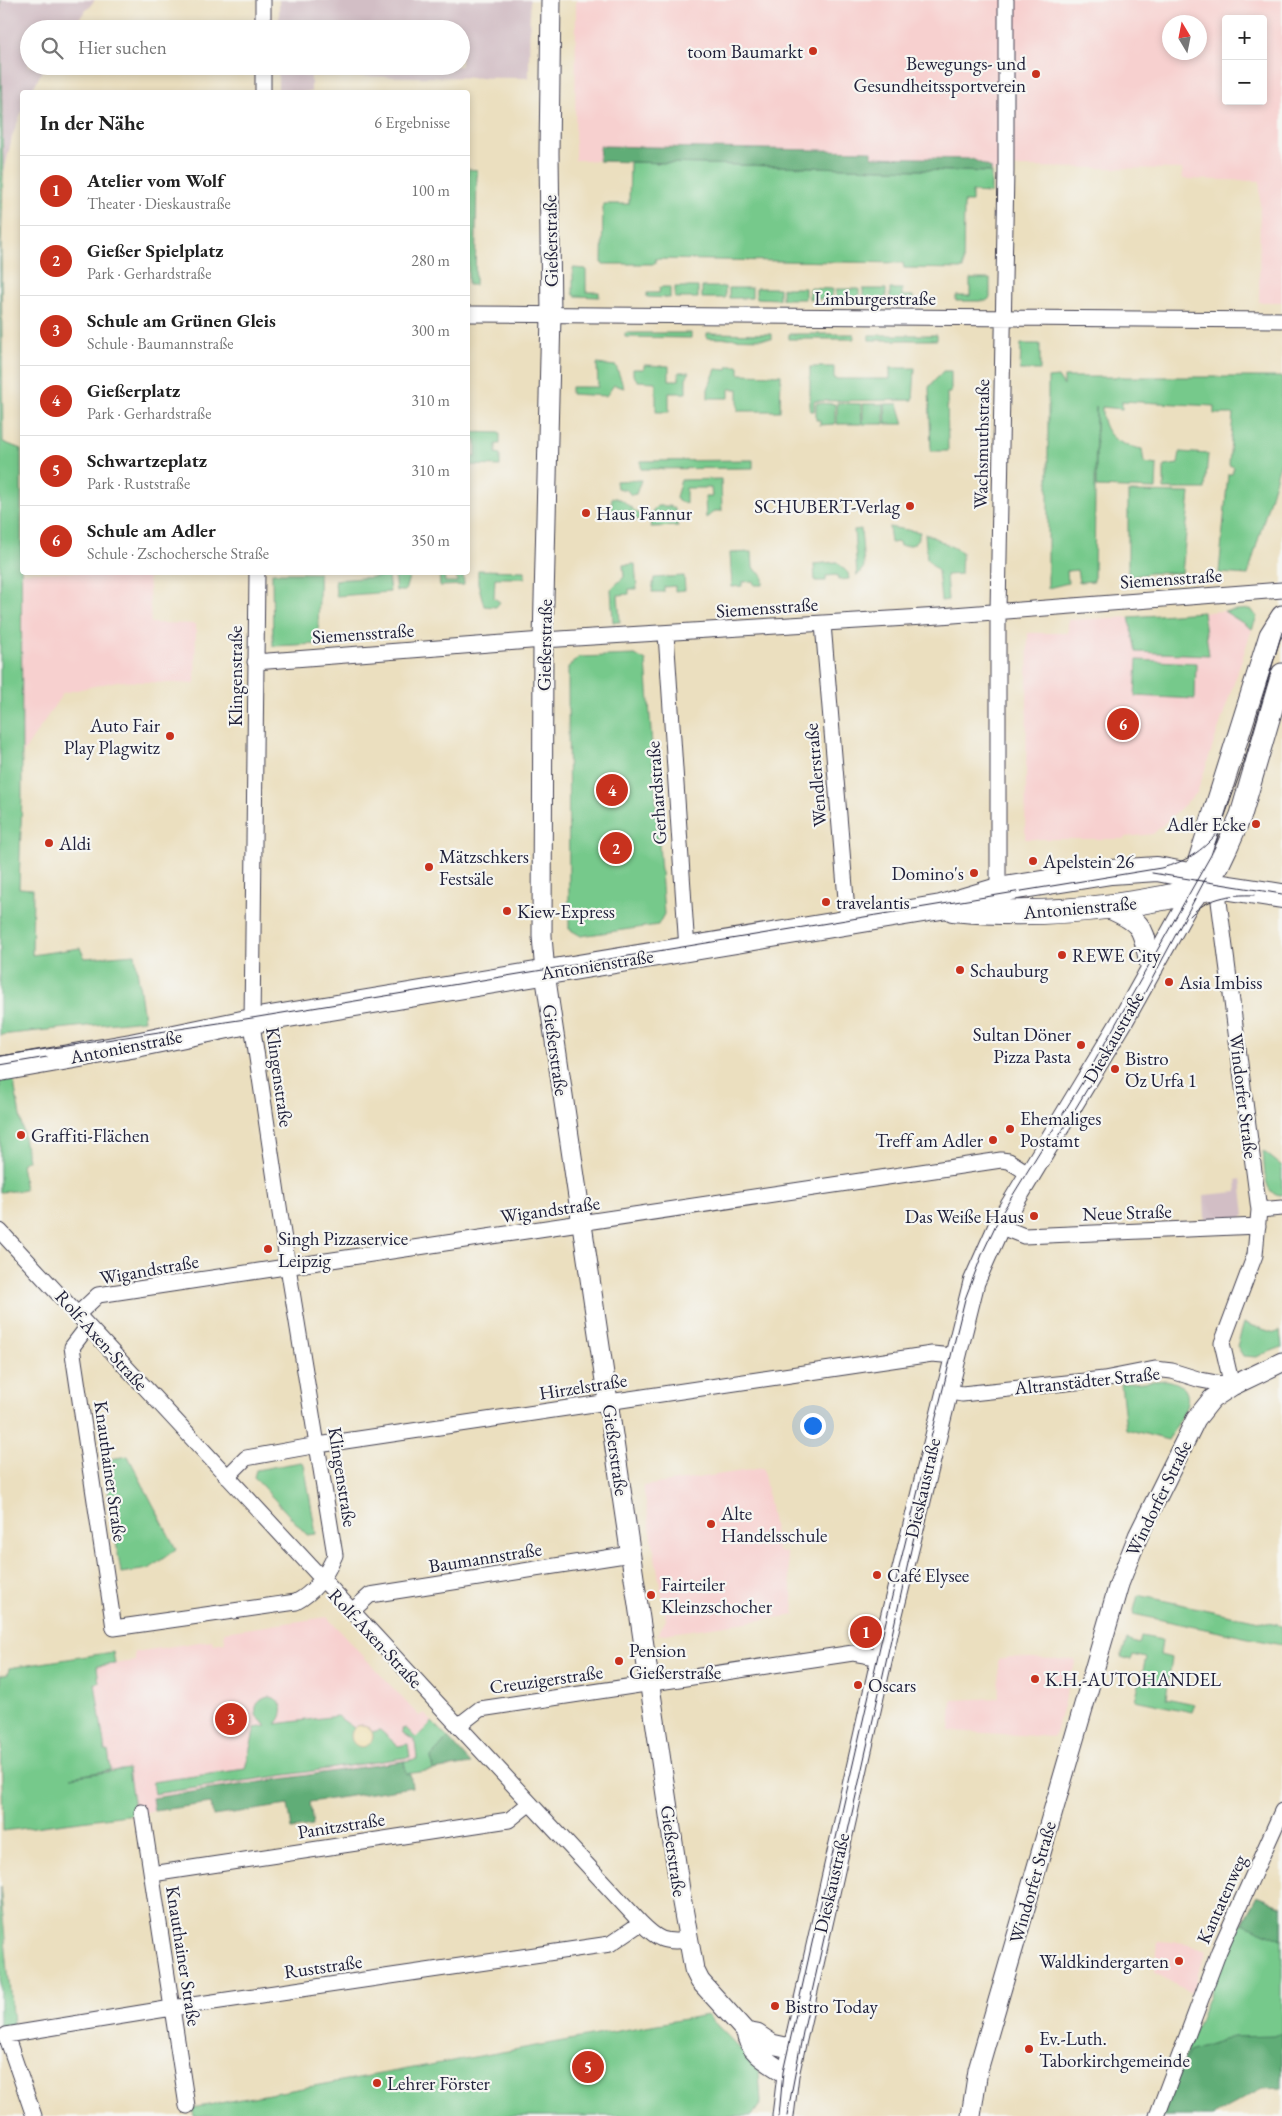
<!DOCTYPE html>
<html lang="de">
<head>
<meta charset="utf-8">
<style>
  body { margin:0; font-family:"EB Garamond",serif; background:#f2f2f2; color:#222 }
  .controls { position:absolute; right:15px; top:15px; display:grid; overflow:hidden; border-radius:5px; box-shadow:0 2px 8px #0003 }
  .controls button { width:45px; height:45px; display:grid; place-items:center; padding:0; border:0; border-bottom:1px solid #e0e0e0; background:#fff; color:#222; font:25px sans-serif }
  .compass { position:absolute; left:1162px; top:15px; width:45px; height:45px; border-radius:50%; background:#fff; box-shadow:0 2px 8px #0003; rotate:350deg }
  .you { position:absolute; left:812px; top:1425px; width:18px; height:18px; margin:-12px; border:4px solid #fff; border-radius:50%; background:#1a73e8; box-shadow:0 0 0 8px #1a73e833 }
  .badge { display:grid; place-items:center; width:32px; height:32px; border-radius:50%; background:#c8321e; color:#fff; font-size:16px; font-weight:700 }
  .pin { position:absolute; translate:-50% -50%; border:2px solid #fff; box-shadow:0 1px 5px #0006 }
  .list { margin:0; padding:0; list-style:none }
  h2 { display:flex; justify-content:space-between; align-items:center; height:65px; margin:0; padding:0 20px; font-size:21px }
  h2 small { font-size:16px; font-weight:400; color:#767676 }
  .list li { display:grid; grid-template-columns:32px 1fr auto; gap:15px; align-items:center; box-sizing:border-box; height:70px; padding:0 20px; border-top:1px solid #e0e0e0 }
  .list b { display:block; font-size:19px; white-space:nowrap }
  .list p { margin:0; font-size:16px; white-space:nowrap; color:#767676 }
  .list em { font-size:16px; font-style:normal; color:#767676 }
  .icon { flex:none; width:28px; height:28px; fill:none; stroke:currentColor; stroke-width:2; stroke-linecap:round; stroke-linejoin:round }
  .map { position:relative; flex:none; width:1282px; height:2116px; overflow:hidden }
  .search { position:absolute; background:#fff; box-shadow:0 2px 8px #0003; left:20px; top:20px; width:450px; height:55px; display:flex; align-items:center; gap:12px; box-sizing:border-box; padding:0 18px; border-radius:28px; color:#767676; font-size:19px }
  .panel { position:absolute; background:#fff; box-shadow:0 2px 8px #0003; left:20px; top:90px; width:450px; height:485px; border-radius:5px }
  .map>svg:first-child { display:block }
</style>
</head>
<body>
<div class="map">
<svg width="1282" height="2116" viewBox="0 0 1282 2116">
  <rect width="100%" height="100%" fill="#f6f6f2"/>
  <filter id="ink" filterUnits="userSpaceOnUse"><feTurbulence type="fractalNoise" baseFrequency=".02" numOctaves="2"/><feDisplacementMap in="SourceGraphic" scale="10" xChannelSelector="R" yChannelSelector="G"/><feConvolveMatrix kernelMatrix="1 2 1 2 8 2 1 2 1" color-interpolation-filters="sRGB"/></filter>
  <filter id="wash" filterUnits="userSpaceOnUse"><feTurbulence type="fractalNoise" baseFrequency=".0096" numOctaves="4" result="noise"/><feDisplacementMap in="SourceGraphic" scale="20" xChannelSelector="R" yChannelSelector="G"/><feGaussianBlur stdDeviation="1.12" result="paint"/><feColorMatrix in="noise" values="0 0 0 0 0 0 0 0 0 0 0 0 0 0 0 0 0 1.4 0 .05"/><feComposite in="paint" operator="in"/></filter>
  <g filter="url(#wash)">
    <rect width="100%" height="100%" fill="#ebdfbf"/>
    <!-- built -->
    <path fill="#f7d0cf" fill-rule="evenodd" d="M576,0H1282V302H1259L1260,181L1183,179L1182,169L1018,167L991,172L575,160ZM1226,19H1263V101H1226ZM1170,22H1200V52H1170Z
      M22,444V572L148,573L151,623L196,624L195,684L117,681L63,693L21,756Z
      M1224,611L1252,629L1197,793L1153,834L1126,837L1125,839H1025L1028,633H1068V620L1129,617L1137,652L1209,655L1203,612Z
      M763,1468L778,1551L786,1552L795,1615L657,1635L666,1620L643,1486Z
      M327,1617L419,1716L424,1713L448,1738L431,1757L433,1770L406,1774L404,1761L152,1797L154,1811L42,1827L27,1676L135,1661V1652L212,1640L213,1644L225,1642L224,1632Z
      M1011,1657L1076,1660L1054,1737L950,1731L952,1700L999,1698L998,1659Z
      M1158,1941L1186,1943L1207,1950L1191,1993L1155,1973Z"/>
    <!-- industrial -->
    <path fill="#d2bec5" d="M1,0H95L70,29H29V66H45L31,92H22V111L12,137L3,177Z
      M279,0H530L529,78L311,76V92H278V66H461V29H279Z
      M1241,1179L1245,1215L1242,1218L1205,1220L1204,1195L1237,1192L1236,1180Z"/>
    <!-- green -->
    <path fill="#76c98b" stroke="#4c7663" d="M0,0L3,177L1,248L3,442L21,449L22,795L19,888L33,889L32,955L80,948L85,958L135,954L144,1020L0,1035Z
      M630,162L991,172V193L972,192V202H964L963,269L904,268L903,263L655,259V264H602L603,204H629Z
      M468,169L477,170L475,285H468Z
      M573,268L586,269V292H599V297L575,296L573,293Z
      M970,279H990V298L986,301H956V296H970Z
      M660,287H670V298L647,297V293H659Z
      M675,287H698V298H675Z
      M702,287H725V298H702Z
      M729,288H752V298H729Z
      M756,288H779V299L756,298Z
      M782,288H805V299H782Z
      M809,288L833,289L832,299H809Z
      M836,289H859V300L836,299Z
      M863,289H886V300H863Z
      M890,289H902V296H913V300H890Z
      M625,333H691V338L625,337Z
      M707,333L772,334V339L707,338Z
      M789,334H854V339H789Z
      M869,335H937V340H869Z
      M1021,344H1040V370H1020Z
      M597,364L616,366L624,388L614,385L606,396L571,394V387H598Z
      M644,365L669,366V380H679V372H690L686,378V393H669V412H656V382L638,381L633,375V369H644Z
      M728,366H739V374L781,375L780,411H738V389H729V398H708V389L716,369L727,370Z
      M810,367H834V379H890V368H915L913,400L814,401V411H810Z
      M943,371H951V393H947L948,451H931L929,387Z
      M1058,377L1064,386V377H1282V457L1248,575L1219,573L1228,474H1232L1234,467L1229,465L1233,414H1214V406L1122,401V409L1102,407C1101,435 1118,445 1142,449L1144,463L1157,465L1156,489L1096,487V406L1094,581L1079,582L1077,570L1067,571L1068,583L1048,588V378Z
      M816,403L835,404V424L820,425V420H816Z
      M837,403L861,404L862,424H837Z
      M863,404H884V424H863Z
      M885,404H898L904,424H886Z
      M468,432L500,433V444H496V453L500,454V466L468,465V457H476V441L468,440Z
      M1180,452L1208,454L1205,489H1164V466L1178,464Z
      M753,460V468L641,469V461Z
      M721,479L722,511H715L706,518L705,497H712L711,488H686V503L678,501L676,497L681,480Z
      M641,480L636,494L631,495L627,490L617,488L616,481Z
      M1128,492L1190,493L1182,573H1151L1128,577Z
      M612,497L622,500L641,516L637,520L614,517L611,513Z
      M657,506H670L675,509L678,526L651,527L653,510Z
      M889,527L920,532C917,545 913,546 900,546L899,542L891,543Z
      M861,529L864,567L857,576L854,530Z
      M925,533L962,552L961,574L946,575L948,600L941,601L938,571L927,559Z
      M752,552L753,568L763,576V585H754L753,581L742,582V586L732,587L730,553Z
      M837,562L848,573L849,579L838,580L837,575L826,576V581H815L814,564Z
      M635,564L637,589H629V594L618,595L620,622H613L611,589L624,577L623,565Z
      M478,570L525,571V578H495L494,598L500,602L496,607L484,606L478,583Z
      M272,573H319C320,597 317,619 319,644L273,646Z
      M394,573H410L405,591H396Z
      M439,573H444L445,582H457L456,573H463L464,585L440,586Z
      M388,576L390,592L336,596L335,580Z
      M684,576L685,590L675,591V586L664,587V592H652L654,578Z
      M1251,609L1257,617L1252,629L1224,611Z
      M1203,612L1209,655L1136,652L1129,617Z
      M635,655L646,661L664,914L658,925L581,936L569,929L568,667L579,657Z
      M1137,660L1196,663L1195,699L1135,696Z
      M13,1077L28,1160L21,1164L25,1190L0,1192V1079Z
      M1263,1151L1282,1166V1196C1262,1196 1265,1165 1263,1151Z
      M1244,1323L1275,1333L1280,1331L1282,1347L1256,1357L1243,1356L1237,1346Z
      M1166,1380C1206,1387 1180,1419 1168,1440L1126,1429L1121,1384Z
      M128,1456L176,1549L149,1569L121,1573L103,1460Z
      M301,1462L304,1464L316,1534L307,1535L254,1477L256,1470Z
      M1138,1595L1282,1626V1645L1133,1614Z
      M1141,1636L1162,1640L1160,1655L1172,1658L1166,1698L1195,1704L1192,1712L1135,1700L1146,1658L1133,1655L1131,1660L1121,1657L1127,1640L1139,1644Z
      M113,1652L115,1664L97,1666L99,1683H95L105,1751H108L111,1770L71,1777L128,1769L135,1814L3,1831L0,1676L8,1674L9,1668Z
      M269,1697C286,1700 285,1715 276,1724L337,1716L354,1728L352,1740L360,1746L367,1745L373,1737L372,1732L380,1730L398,1746L408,1744L410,1757L154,1794L152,1782L245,1769L255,1728L267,1726L257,1717C253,1707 258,1699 269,1697Z
      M432,1722L448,1738L431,1757L433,1770L406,1774L404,1761L417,1759L415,1741L403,1733L402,1729L406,1728L416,1738Z
      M0,1886L13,2024L0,2026Z
      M1257,1896L1282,1906V2078L1168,2098L1226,1953Z
      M707,2015L752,2061L759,2072L761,2103L752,2116H194L192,2108Z"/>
    <!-- forest -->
    <path fill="#60ad77" stroke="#416859" d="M600,146L872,151V157L972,159L991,168V172L599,161Z
      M448,1738L471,1764L433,1770L431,1757Z
      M404,1761L406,1774L410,1773L412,1787L310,1802L313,1826L292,1829L288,1805L213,1816L211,1803L154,1811L152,1798Z
      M1257,1896L1282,1906V1940L1243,1923Z
      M1282,2033V2088L1262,2089L1212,2116H1161L1189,2051L1233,2037L1273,2036Z"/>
    <!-- sand -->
    <path fill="#eeda9e" stroke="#887e6c" d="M351 1736a11 11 0 1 1 22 0a11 11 0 1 1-22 0Z"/>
  </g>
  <g filter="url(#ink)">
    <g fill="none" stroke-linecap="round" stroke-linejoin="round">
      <!-- minor casing -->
      <g stroke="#403e4f" stroke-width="17">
        <path id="minor" d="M263,29V0
          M263,92V66
          M468,314L1282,320
          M823,624L848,923
          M666,634L687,949
          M255,662L543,640L940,616L1282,590
          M998,890V612L1006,170V0
          M1259,1210L1282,1208
          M999,1226L1024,1236L1258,1226
          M0,1231L641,1923C658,1940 664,1943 688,1940
          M78,1314L98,1295L1001,1160L1009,1161L1031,1175
          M88,1326L72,1347L114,1628L296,1602C315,1592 327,1574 335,1555L288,1267L252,1024L257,572
          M945,1391L962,1394L1104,1379L1155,1369L1172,1371L1201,1380L1232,1386L1222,1343L1255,1255L1259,1210L1217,886
          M227,1477L246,1458L318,1445L932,1354L954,1356
          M352,1611L370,1595L631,1554
          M458,1726L480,1709L853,1653L882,1658
          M142,1812L187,2106
          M152,1874L509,1820L530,1803
          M34,2116L6,2035L172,2008L610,1944L641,1923
          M1157,2116L1219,1951L1282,1811"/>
      </g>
      <!-- tertiary casing -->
      <g stroke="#403e4f" stroke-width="21">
        <path id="tertiary" d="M551,0L549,153L551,316L543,640L542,936L545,973L681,1897L694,1969L700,1981L746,2032C748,2053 772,2064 788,2075
          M746,2032L757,2034L772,2044L794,2049
          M971,2116L978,2070L1119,1584L1138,1536L1196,1419L1212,1399L1232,1386L1282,1362"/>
      </g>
      <!-- secondary casing -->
      <g stroke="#403e4f" stroke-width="23">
        <path id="secondary" d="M1189,892L1270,635L1282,616
          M1107,907C1150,925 1141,931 1152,969
          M783,2116L788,2075L888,1630L974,1282L999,1226L1123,1020L1186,907L1218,866L1227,847L1241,815L1282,674"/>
      </g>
      <!-- primary casing -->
      <g stroke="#403e4f" stroke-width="26">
        <path id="primary" d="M953,909C1042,918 1130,908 1217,886
          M0,1069L131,1046L252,1021L941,907L998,890L1111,872L1157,869L1194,876L1217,886L1282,896"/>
      </g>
      <!-- minor -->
      <use href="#minor" stroke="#fff" stroke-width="15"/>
      <!-- tertiary -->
      <use href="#tertiary" stroke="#fff" stroke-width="19"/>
      <!-- secondary -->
      <use href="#secondary" stroke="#fff" stroke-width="21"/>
      <!-- primary -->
      <use href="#primary" stroke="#fff" stroke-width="24"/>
      <!-- tram -->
      <path stroke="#22223b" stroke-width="1" d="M1152,873L1282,894
        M1190,916C1206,898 1230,894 1254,895
        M0,1056L252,1018L1161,868C1185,862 1202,852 1218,832
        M0,1065L47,1057
        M1056,1141L1143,996L1206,878
        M779,2116L783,2072L817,1921L884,1629L965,1299L983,1252L1000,1216L1088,1073L1211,855L1244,762L1282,632
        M787,2116L803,2032L917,1523"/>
    </g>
  </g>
  <!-- markers -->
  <g fill="#c8321e" stroke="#f6f6f2" stroke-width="2">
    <circle cx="813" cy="51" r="5"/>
    <circle cx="1036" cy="74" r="5"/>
    <circle cx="910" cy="506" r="5"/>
    <circle cx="586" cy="513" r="5"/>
    <circle cx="170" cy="736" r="5"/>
    <circle cx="1256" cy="824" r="5"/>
    <circle cx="49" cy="843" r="5"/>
    <circle cx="1033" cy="861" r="5"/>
    <circle cx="429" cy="867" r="5"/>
    <circle cx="974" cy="873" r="5"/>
    <circle cx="826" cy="902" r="5"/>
    <circle cx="507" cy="911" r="5"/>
    <circle cx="1062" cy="955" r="5"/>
    <circle cx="960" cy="970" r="5"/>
    <circle cx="1169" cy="982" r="5"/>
    <circle cx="1081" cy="1045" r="5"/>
    <circle cx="1115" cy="1069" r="5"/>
    <circle cx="1010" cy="1129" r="5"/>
    <circle cx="21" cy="1135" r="5"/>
    <circle cx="993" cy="1140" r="5"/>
    <circle cx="1034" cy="1216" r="5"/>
    <circle cx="268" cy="1249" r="5"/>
    <circle cx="711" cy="1524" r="5"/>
    <circle cx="877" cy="1575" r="5"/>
    <circle cx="651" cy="1595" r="5"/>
    <circle cx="619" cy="1661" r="5"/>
    <circle cx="1035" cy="1679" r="5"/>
    <circle cx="858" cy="1685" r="5"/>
    <circle cx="1179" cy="1961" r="5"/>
    <circle cx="775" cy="2006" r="5"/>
    <circle cx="1029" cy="2049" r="5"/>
    <circle cx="377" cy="2083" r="5"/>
  </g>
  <g text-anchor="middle" stroke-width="4.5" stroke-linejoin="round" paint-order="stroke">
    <!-- poi labels -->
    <g font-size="19" fill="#22223b" stroke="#f6f6f2" text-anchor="start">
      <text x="803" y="58" text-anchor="end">toom Baumarkt</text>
      <text x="1026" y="70" text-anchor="end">Bewegungs- und<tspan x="1026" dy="22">Gesundheitssportverein</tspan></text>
      <text x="900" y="513" text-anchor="end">SCHUBERT-Verlag</text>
      <text x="596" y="520">Haus Fannur</text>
      <text x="160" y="732" text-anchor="end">Auto Fair<tspan x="160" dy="22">Play Plagwitz</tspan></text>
      <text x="1246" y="831" text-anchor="end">Adler Ecke</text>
      <text x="59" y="850">Aldi</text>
      <text x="439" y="863">Mätzschkers<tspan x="439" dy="22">Festsäle</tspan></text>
      <text x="1043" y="868">Apelstein 26</text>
      <text x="964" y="880" text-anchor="end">Domino's</text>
      <text x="836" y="909">travelantis</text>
      <text x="517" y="918">Kiew-Express</text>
      <text x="1072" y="962">REWE City</text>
      <text x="970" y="977">Schauburg</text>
      <text x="1179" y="989">Asia Imbiss</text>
      <text x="1071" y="1041" text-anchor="end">Sultan Döner<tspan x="1071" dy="22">Pizza Pasta</tspan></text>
      <text x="1125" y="1065">Bistro<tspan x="1125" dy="22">Öz Urfa 1</tspan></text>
      <text x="1020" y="1125">Ehemaliges<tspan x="1020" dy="22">Postamt</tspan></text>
      <text x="31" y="1142">Graffiti-Flächen</text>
      <text x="983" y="1147" text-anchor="end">Treff am Adler</text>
      <text x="1024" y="1223" text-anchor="end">Das Weiße Haus</text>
      <text x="278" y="1245">Singh Pizzaservice<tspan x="278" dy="22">Leipzig</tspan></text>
      <text x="721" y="1520">Alte<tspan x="721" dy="22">Handelsschule</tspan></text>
      <text x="887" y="1582">Café Elysee</text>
      <text x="661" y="1591">Fairteiler<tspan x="661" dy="22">Kleinzschocher</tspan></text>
      <text x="629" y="1657">Pension<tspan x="629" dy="22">Gießerstraße</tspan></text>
      <text x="1045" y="1686">K.H.-AUTOHANDEL</text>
      <text x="868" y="1692">Oscars</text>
      <text x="1169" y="1968" text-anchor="end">Waldkindergarten</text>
      <text x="785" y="2013">Bistro Today</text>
      <text x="1039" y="2045">Ev.-Luth.<tspan x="1039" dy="22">Taborkirchgemeinde</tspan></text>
      <text x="387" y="2090">Lehrer Förster</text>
    </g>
    <!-- street labels -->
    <g font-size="19" fill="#22223b" stroke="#f6f6f2">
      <text transform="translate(550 241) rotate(-91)" y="7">Gießerstraße</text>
      <text x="875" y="305">Limburgerstraße</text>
      <text transform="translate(981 444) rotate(-89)" y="7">Wachsmuthstraße</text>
      <text transform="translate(1171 578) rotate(-4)" y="7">Siemensstraße</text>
      <text transform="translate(767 607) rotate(-4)" y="7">Siemensstraße</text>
      <text transform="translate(363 633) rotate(-4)" y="7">Siemensstraße</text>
      <text transform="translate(544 645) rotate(-89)" y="7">Gießerstraße</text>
      <text transform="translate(235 676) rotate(-90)" y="7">Klingenstraße</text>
      <text transform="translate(815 775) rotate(-95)" y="7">Wendlerstraße</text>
      <text transform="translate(656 793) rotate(-94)" y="7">Gerhardstraße</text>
      <text transform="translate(1080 907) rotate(-5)" y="7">Antonienstraße</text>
      <text transform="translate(597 964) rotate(-9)" y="7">Antonienstraße</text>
      <text transform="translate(1113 1037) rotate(-60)" y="7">Dieskaustraße</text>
      <text transform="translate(126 1046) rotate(-11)" y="7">Antonienstraße</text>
      <text transform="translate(556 1050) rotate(82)" y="7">Gießerstraße</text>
      <text transform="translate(280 1077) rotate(82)" y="7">Klingenstraße</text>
      <text transform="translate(1244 1096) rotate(83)" y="7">Windorfer Straße</text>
      <text transform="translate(550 1209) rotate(-8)" y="7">Wigandstraße</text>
      <text transform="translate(1127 1212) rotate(-2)" y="7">Neue Straße</text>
      <text transform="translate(149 1269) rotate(-10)" y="7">Wigandstraße</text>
      <text transform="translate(102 1340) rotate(48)" y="7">Rolf-Axen-Straße</text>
      <text transform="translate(1087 1380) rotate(-6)" y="7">Altranstädter Straße</text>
      <text transform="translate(583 1386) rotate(-9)" y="7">Hirzelstraße</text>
      <text transform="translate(616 1450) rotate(82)" y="7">Gießerstraße</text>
      <text transform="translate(111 1471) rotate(82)" y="7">Knauthainer Straße</text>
      <text transform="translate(343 1477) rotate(81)" y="7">Klingenstraße</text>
      <text transform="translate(922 1488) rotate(-77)" y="7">Dieskaustraße</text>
      <text transform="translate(1158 1498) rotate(-64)" y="7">Windorfer Straße</text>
      <text transform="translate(485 1557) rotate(-9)" y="7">Baumannstraße</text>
      <text transform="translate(376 1638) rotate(47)" y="7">Rolf-Axen-Straße</text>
      <text transform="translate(546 1679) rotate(-8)" y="7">Creuzigerstraße</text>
      <text transform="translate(341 1825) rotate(-9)" y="7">Panitzstraße</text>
      <text transform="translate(674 1851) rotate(82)" y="7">Gießerstraße</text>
      <text transform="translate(1032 1882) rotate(-74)" y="7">Windorfer Straße</text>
      <text transform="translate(831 1883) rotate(-77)" y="7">Dieskaustraße</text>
      <text transform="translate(1221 1899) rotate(-66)" y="7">Kantatenweg</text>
      <text transform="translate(184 1956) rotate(81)" y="7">Knauthainer Straße</text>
      <text transform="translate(323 1966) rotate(-8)" y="7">Ruststraße</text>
    </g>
  </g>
</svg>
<div class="controls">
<button>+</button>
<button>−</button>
</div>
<svg class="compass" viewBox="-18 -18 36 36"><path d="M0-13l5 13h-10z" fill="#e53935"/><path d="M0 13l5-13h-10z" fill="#767676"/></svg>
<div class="you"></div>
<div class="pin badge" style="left:866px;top:1632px">1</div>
<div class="pin badge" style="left:616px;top:848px">2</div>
<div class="pin badge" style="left:231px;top:1719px">3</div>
<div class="pin badge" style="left:612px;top:790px">4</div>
<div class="pin badge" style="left:588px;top:2067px">5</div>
<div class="pin badge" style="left:1123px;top:724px">6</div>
<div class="search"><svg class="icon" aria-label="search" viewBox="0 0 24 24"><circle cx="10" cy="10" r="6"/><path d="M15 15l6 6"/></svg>Hier suchen</div>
<section class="panel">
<h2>In der Nähe<small>6 Ergebnisse</small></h2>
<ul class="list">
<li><span class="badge">1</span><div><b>Atelier vom Wolf</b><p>Theater · Dieskaustraße</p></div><em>100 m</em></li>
<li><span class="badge">2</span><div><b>Gießer Spielplatz</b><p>Park · Gerhardstraße</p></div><em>280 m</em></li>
<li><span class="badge">3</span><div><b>Schule am Grünen Gleis</b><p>Schule · Baumannstraße</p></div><em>300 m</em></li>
<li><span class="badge">4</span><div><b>Gießerplatz</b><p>Park · Gerhardstraße</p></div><em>310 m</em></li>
<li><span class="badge">5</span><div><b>Schwartzeplatz</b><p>Park · Ruststraße</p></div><em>310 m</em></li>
<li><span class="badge">6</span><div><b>Schule am Adler</b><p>Schule · Zschochersche Straße</p></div><em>350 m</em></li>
</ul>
</section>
</div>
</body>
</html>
